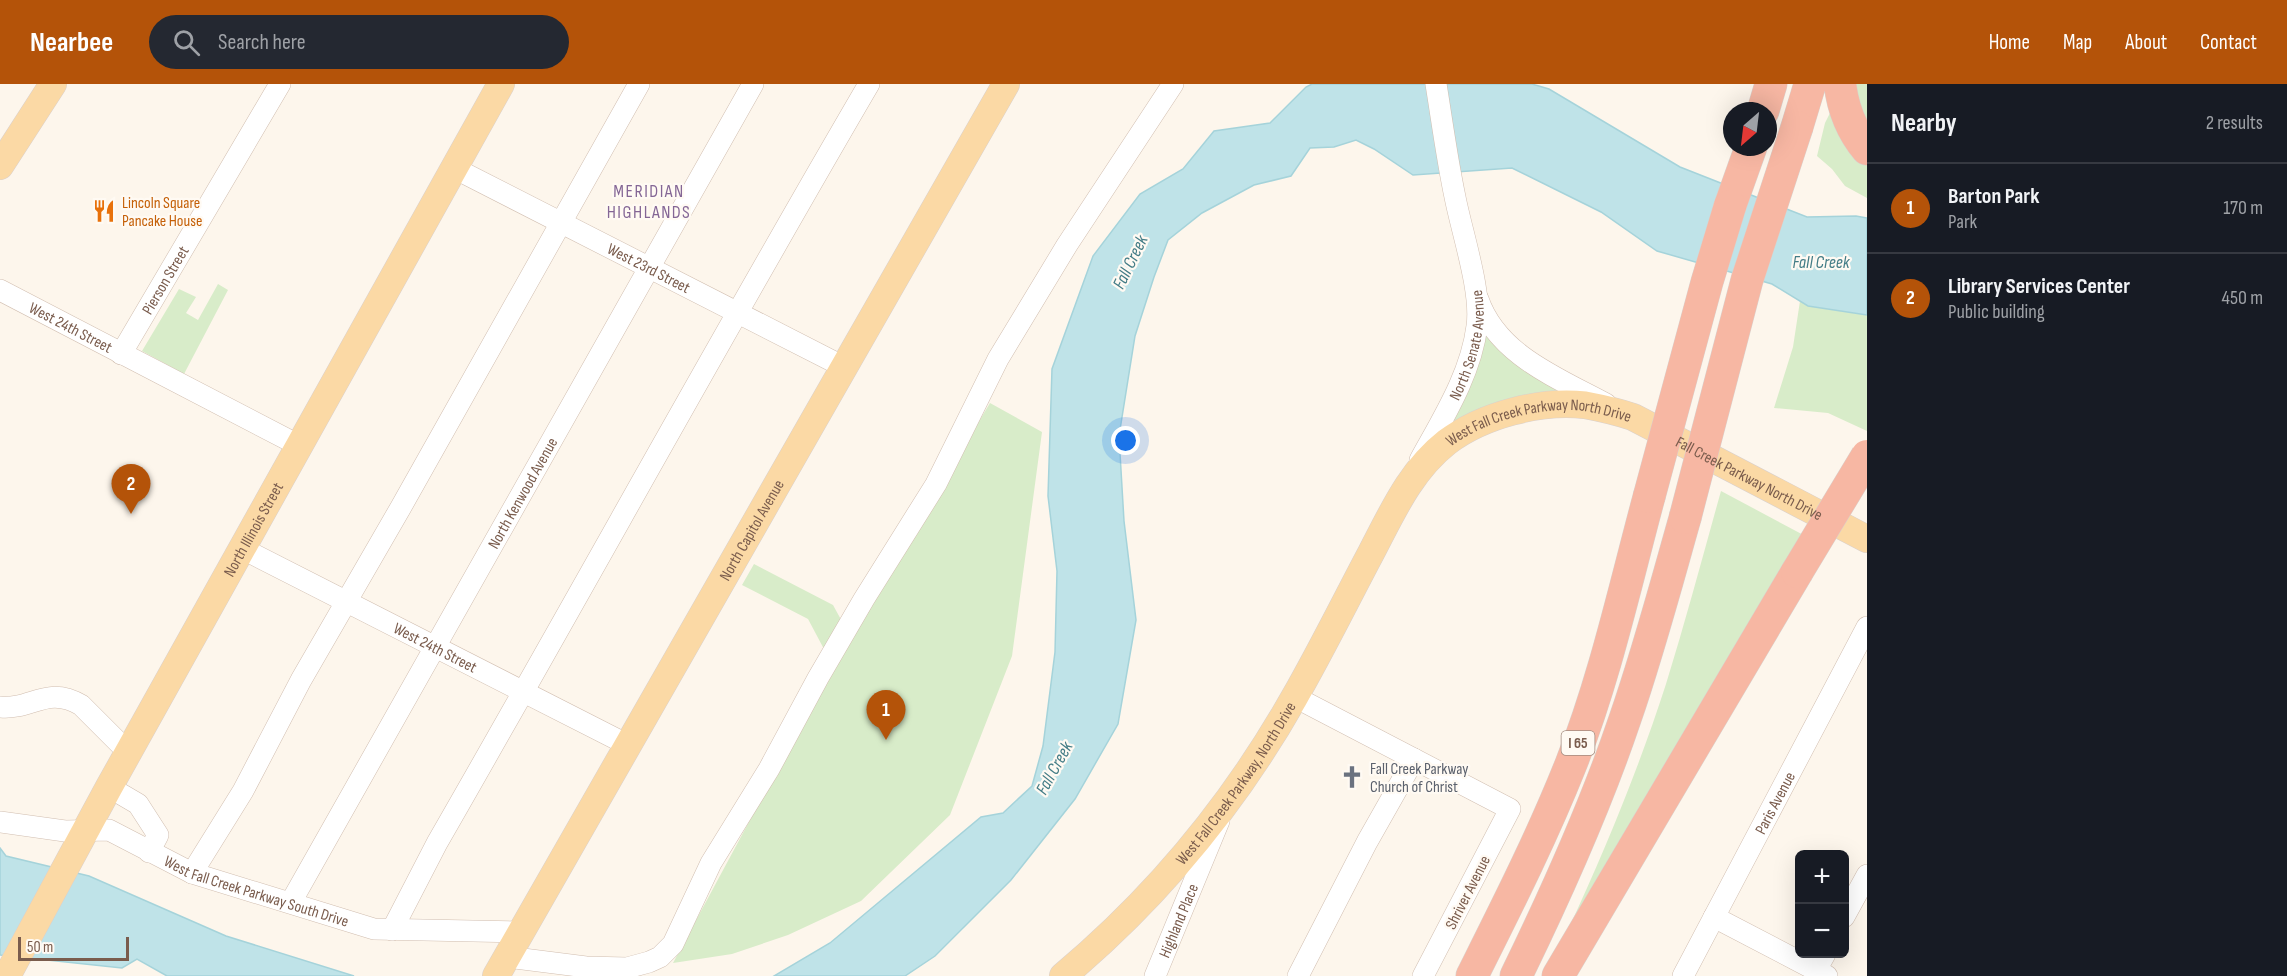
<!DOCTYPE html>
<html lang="en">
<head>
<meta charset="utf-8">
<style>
  body { margin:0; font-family:"Sofia Sans Condensed",sans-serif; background:#242831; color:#f1f3f6 }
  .controls { position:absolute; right:18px; bottom:18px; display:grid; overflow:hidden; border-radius:9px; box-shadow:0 6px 24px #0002 }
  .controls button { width:54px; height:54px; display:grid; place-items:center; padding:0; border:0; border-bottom:2px solid #363941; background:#171b24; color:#f1f3f6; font:30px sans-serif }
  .compass { position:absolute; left:1723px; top:18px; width:54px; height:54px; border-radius:50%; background:#171b24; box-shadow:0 6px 24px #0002; rotate:208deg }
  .scale { position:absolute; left:18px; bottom:15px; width:111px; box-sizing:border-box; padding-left:6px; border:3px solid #7a5c4d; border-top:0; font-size:16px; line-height:21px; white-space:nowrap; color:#7a5c4d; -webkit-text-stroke:4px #fffaf3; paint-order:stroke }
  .you { position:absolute; left:1126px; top:357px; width:21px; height:21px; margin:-15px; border:4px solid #fff; border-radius:50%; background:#1a73e8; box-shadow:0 0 0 9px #1a73e833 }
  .badge { display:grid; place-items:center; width:39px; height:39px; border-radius:50%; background:#b45309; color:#fff; font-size:20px; font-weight:700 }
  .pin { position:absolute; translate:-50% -50px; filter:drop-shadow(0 2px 3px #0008) }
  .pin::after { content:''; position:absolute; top:32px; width:21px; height:18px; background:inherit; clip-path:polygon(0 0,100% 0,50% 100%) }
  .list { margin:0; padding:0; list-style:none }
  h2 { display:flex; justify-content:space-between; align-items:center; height:78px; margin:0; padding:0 24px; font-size:26px }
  h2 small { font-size:20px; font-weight:400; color:#9ea1a6 }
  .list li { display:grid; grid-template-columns:39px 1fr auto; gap:18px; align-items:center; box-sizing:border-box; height:90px; padding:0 24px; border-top:2px solid #363941 }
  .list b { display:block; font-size:22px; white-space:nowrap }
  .list p { margin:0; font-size:20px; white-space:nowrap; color:#9ea1a6 }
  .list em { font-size:20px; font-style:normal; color:#9ea1a6 }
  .icon { flex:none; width:33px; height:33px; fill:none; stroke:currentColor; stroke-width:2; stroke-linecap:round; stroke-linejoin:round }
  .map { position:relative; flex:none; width:1867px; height:892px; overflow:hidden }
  header { display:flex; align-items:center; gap:36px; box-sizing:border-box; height:84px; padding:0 30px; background:#b45309; color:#fff }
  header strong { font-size:28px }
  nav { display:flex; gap:33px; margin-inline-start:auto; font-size:21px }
  .search { width:420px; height:54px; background:#242831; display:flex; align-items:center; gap:15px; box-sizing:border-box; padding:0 21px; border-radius:33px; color:#9ea1a6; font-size:22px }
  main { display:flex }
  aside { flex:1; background:#171b24 }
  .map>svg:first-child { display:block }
</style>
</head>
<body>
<header>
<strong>Nearbee</strong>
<div class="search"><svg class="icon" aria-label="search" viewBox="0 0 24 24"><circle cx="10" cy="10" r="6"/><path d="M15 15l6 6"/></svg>Search here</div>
<nav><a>Home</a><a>Map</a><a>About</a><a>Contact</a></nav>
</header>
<main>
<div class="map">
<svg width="1867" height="892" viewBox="0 0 1867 892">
  <rect width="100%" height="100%" fill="#fdf6ec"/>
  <!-- green -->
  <path fill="#d8ecc9" d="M1852,0H1867V44Z
    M1834,21L1867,80V114L1845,102L1832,85L1817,72L1825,39Z
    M218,200L228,206L184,290L142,267L179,205L196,213L186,229L198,236Z
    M1800,217L1808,222L1867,231V347L1828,329L1774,324L1793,263Z
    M1485,241L1577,314L1443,350Z
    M990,319L1042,348L1012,572L950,731L861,817L788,851L732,870L673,879L833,582L808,535L742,501L754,480L833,521L850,552Z
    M1721,407L1811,455L1568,846C1605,766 1639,684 1666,600C1686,536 1703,471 1721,407Z"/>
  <!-- water -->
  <path fill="#bfe3e8" stroke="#a5d3da" stroke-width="1.5" d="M1312,0H1532L1549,5L1680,83L1807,133L1856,132L1867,134V231L1808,222L1772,200L1657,167L1601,128L1512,84L1413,91L1374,65L1356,56L1334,63L1310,64L1291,92L1254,101L1202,129L1168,156L1154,193L1135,252L1119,352L1124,437L1136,536L1118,640L1075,715L1011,796L935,872L905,892H774L830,859L981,733L1003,729L1032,702L1043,662L1055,568L1057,487L1048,412L1052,285L1093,172L1140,110L1183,85L1214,47L1270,39L1306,3Z
    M0,764L6,772L89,792L226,852L354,892H167L137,875L122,884L0,871Z"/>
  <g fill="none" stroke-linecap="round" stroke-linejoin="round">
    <!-- minor casing -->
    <g stroke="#d1beb0" stroke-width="22">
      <g id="minor">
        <path id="s1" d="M454,84L844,283"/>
        <path id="s2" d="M0,206L300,362"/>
        <path d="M1478,215C1497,271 1558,294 1606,320"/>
        <path id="s3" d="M121,270L280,0"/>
        <path id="s4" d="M1420,376C1443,334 1471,290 1477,242C1482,208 1462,149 1455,113C1447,75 1442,37 1436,0"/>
        <path id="s5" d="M243,465L628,661"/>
        <path d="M1295,613L1510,725L1423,892"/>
        <path d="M0,623C32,626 47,601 81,621L129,669"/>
        <path d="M109,703L138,720L158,751L149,768"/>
        <path id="s6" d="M0,738L65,747L109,746L192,789L374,845L520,848"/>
        <path d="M192,789L243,707L301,596L401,423L639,0"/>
        <path id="s7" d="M291,818L753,0"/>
        <path d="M1714,833L1827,892"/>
        <path d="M1844,833L1867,791"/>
        <path d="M392,846L437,759C582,507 722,251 869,0"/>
        <path d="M507,873L586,883L627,884L649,878L660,873L673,860L711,779L769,685L818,594L864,515L936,400L998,275L1067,161L1173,0"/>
        <path d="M1816,886L1825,870"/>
        <path id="s8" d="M1155,892L1219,737"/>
        <path d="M1298,892L1367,758L1414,675"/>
        <path id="s9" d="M1683,892L1867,543"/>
      </g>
    </g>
    <!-- major casing -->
    <g stroke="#dad1cd" stroke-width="28">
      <g id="major">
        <path d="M0,82L53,0"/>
        <path id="s10" d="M7,892L109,703L501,0"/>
        <path id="s11" d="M496,892L1006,0"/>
        <path id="s12" d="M1063,892C1156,814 1234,720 1294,614C1321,567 1345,518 1371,469C1392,429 1410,387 1447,358C1483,331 1540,316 1585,321C1601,324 1618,328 1633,333L1867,455"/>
      </g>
    </g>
    <!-- highway casing -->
    <g stroke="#dad1cd" stroke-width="33">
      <path id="highway" d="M1840,0C1843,25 1851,46 1867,65
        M1763,27L1771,0
        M1797,43L1810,0
        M1730,122L1751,63
        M1472,892C1507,822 1542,753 1571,680C1605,594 1625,502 1649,413
        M1516,892C1557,808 1595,724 1625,635C1648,569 1666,501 1685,434
        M1558,892L1797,488"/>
    </g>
    <!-- minor -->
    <use href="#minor" stroke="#fff" stroke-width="21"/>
    <!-- major -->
    <use href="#major" stroke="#fbd9a5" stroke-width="27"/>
    <!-- highway -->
    <use href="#highway" stroke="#f7b7a3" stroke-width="32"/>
    <!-- highway-bridge casing -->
    <g stroke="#dad1cd" stroke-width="33" stroke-linecap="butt">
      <path id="highway-bridge" d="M1649,413L1707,198L1730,122
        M1685,434L1747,196L1797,43
        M1797,488L1867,372"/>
    </g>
    <!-- highway-bridge -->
    <use href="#highway-bridge" stroke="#f7b7a3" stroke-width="32"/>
  </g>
  <!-- icons -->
  <defs>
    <g id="restaurant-bare" transform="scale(1.8)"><path d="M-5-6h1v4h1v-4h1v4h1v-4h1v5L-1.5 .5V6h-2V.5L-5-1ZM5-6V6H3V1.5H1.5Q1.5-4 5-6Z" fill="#e8710a" stroke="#fffaf3" stroke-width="2.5" paint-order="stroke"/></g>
    <g id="church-bare" transform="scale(1.8)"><path d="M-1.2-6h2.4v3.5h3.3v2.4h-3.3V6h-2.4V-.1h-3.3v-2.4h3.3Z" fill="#6b7280" stroke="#fffaf3" stroke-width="2.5" paint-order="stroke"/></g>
  </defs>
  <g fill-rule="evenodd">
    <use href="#restaurant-bare" x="104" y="127"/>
    <use href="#church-bare" x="1352" y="693"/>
  </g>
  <g text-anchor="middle" stroke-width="4.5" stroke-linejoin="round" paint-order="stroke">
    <!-- shield labels -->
    <rect fill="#fffaf3" stroke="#a28b7f" stroke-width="1.5" x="1561.5" y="647" width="33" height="24" rx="4.5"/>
    <g font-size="15" font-weight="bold" fill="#7a5c4d">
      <text x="1578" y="664">I 65</text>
    </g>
    <!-- food labels -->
    <g font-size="16" fill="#c56008" stroke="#fffaf3" text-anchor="start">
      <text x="122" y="124">Lincoln Square<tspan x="122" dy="18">Pancake House</tspan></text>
    </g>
    <!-- street labels -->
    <g font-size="16" fill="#7a5c4d" stroke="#fffaf3">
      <text dy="6" stroke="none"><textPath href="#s1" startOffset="219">West 23rd Street</textPath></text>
      <text dy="6" stroke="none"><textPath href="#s3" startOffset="86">Pierson Street</textPath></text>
      <text dy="6" stroke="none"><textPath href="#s2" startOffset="80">West 24th Street</textPath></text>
      <text dy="6" stroke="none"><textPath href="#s4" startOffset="126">North Senate Avenue</textPath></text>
      <text dy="6" stroke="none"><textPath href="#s12" startOffset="760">West Fall Creek Parkway North Drive</textPath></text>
      <text dy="6" stroke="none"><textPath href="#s12" startOffset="990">Fall Creek Parkway North Drive</textPath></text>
      <text dy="6" stroke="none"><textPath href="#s7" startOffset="470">North Kenwood Avenue</textPath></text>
      <text dy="6" stroke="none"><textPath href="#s10" startOffset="510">North Illinois Street</textPath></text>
      <text dy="6" stroke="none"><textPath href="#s11" startOffset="514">North Capitol Avenue</textPath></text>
      <text dy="6" stroke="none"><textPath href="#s5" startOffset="216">West 24th Street</textPath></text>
      <text dy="6" stroke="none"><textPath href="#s12" startOffset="260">West Fall Creek Parkway, North Drive</textPath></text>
      <text dy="6" stroke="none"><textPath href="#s9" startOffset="196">Paris Avenue</textPath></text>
      <text dy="6" stroke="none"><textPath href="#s6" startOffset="270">West Fall Creek Parkway South Drive</textPath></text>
      <text transform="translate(1467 808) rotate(-63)" y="6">Shriver Avenue</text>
      <text dy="6" stroke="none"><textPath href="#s8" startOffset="60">Highland Place</textPath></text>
    </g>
    <!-- worship labels -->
    <g font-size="16" fill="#5b616d" stroke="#fffaf3" text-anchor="start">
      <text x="1370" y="690">Fall Creek Parkway<tspan x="1370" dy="18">Church of Christ</tspan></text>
    </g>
    <!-- neighbourhood labels -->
    <g font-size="18" letter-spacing="1.5" fill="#846695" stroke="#fffaf3">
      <text x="649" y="113">MERIDIAN<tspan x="649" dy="21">HIGHLANDS</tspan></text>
    </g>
    <!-- water labels -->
    <g font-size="18" font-style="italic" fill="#437c86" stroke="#fffaf3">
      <text transform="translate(1130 178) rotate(-64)" y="6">Fall Creek</text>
      <text x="1821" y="184">Fall Creek</text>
      <text transform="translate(1054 684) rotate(-61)" y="6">Fall Creek</text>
    </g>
  </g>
</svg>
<div class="controls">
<button>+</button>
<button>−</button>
</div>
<svg class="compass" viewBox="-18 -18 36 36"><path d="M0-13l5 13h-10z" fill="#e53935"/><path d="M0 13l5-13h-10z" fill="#9ea1a6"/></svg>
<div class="scale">50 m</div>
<div class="you"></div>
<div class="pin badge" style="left:886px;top:656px">1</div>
<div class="pin badge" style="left:131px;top:430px">2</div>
</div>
<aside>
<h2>Nearby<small>2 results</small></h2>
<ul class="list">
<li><span class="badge">1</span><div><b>Barton Park</b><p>Park</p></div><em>170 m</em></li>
<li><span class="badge">2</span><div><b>Library Services Center</b><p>Public building</p></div><em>450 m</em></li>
</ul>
</aside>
</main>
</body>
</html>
